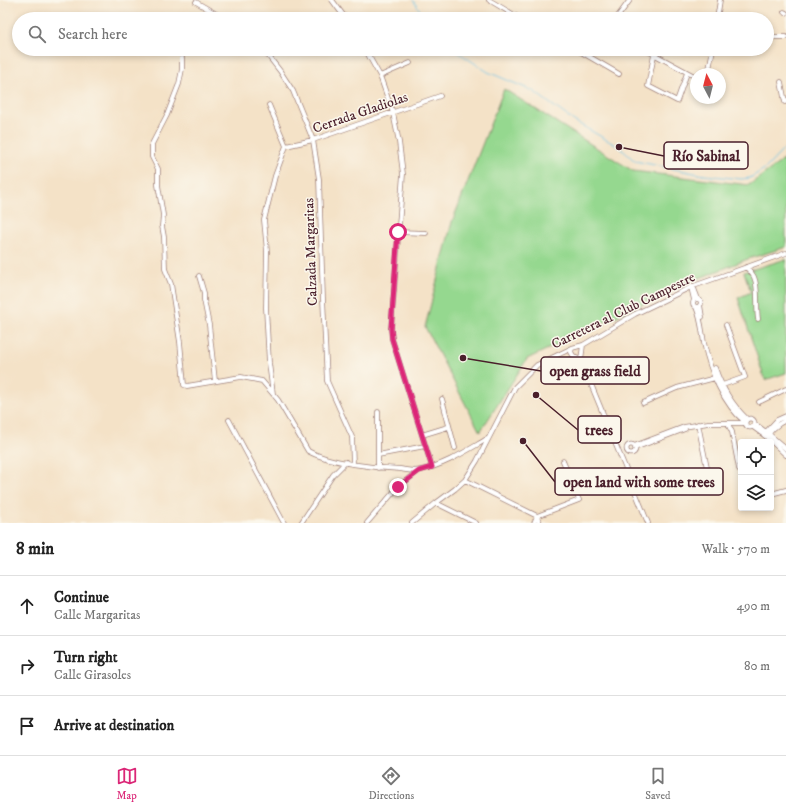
<!DOCTYPE html>
<html lang="en">
<head>
<meta charset="utf-8">
<style>
  body { margin:0; font-family:"IM FELL DW Pica",serif; background:#f6f6f6; color:#222 }
  .controls { position:absolute; right:12px; bottom:12px; display:grid; overflow:hidden; border-radius:4px; box-shadow:0 2px 6px #0003 }
  .controls button { width:36px; height:36px; display:grid; place-items:center; padding:0; border:0; border-bottom:1px solid #e0e0e0; background:#fff; color:#222; font:20px sans-serif }
  .compass { position:absolute; left:690px; top:68px; width:36px; height:36px; border-radius:50%; background:#fff; box-shadow:0 2px 6px #0003; rotate:353deg }
  .stop { position:absolute; width:12px; height:12px; margin:-9px; border:3px solid #db2777; border-radius:50%; background:#fff }
  .stop.end { background:#db2777; border-color:#fff; box-shadow:0 1px 4px #0008 }
  .list { margin:0; padding:0; list-style:none }
  h2 { display:flex; justify-content:space-between; align-items:center; height:52px; margin:0; padding:0 16px; font-size:17px }
  h2 small { font-size:13px; font-weight:400; color:#767676 }
  .list li { display:grid; grid-template-columns:26px 1fr auto; gap:12px; align-items:center; box-sizing:border-box; height:60px; padding:0 16px; border-top:1px solid #e0e0e0 }
  .list b { display:block; font-size:15px; white-space:nowrap }
  .list p { margin:0; font-size:13px; white-space:nowrap; color:#767676 }
  .list em { font-size:13px; font-style:normal; color:#767676 }
  .icon { flex:none; width:22px; height:22px; fill:none; stroke:currentColor; stroke-width:2; stroke-linecap:round; stroke-linejoin:round }
  .map { position:relative; flex:none; width:786px; height:523px; overflow:hidden }
  .search { position:absolute; background:#fff; box-shadow:0 2px 6px #0003; left:12px; right:12px; top:12px; height:44px; display:flex; align-items:center; gap:10px; box-sizing:border-box; padding:0 14px; border-radius:22px; color:#767676; font-size:15px }
  .sheet { height:232px; background:#fff }
  nav { display:flex; justify-content:space-around; align-items:center; box-sizing:border-box; height:56px; border-top:1px solid #e0e0e0; background:#fff; font-size:11px; color:#767676 }
  nav a { display:grid; justify-items:center; gap:2px }
  nav .on { color:#db2777 }
  .map>svg:first-child { display:block }
</style>
</head>
<body>
<div class="map">
<svg width="786" height="523" viewBox="0 0 786 523">
  <rect width="100%" height="100%" fill="#fbf7ec"/>
  <filter id="ink" filterUnits="userSpaceOnUse"><feTurbulence type="fractalNoise" baseFrequency=".025" numOctaves="2"/><feDisplacementMap in="SourceGraphic" scale="8" xChannelSelector="R" yChannelSelector="G"/><feConvolveMatrix kernelMatrix="1 2 1 2 8 2 1 2 1" color-interpolation-filters="sRGB"/></filter>
  <filter id="wash" filterUnits="userSpaceOnUse"><feTurbulence type="fractalNoise" baseFrequency=".012" numOctaves="4" result="noise"/><feDisplacementMap in="SourceGraphic" scale="16" xChannelSelector="R" yChannelSelector="G"/><feGaussianBlur stdDeviation="0.9" result="paint"/><feColorMatrix in="noise" values="0 0 0 0 0 0 0 0 0 0 0 0 0 0 0 0 0 1.4 0 .05"/><feComposite in="paint" operator="in"/></filter>
  <g filter="url(#wash)">
    <rect width="100%" height="100%" fill="#f4e2c7"/>
    <!-- green -->
    <path fill="#95d88f" stroke="#707c5d" d="M504,89L633,171L749,185L786,158V247L748,259L687,283L527,359L480,432L425,327L452,222Z
      M786,259V373L765,380L738,298L751,292L744,272Z"/>
    <g fill="none" stroke-linecap="round" stroke-linejoin="round">
      <!-- stream -->
      <path stroke="#67c0e4" stroke-width="1" d="M413,0L426,19
        M453,49L488,72L533,91L574,121L619,147L635,161L704,175L741,179L750,178L766,168L786,147"/>
    </g>
  </g>
  <g filter="url(#ink)">
    <g fill="none" stroke-linecap="round" stroke-linejoin="round">
      <!-- minor casing -->
      <g stroke="#9f8079" stroke-width="5.5">
        <path id="minor" d="M332,0L346,19
          M489,0L521,19
          M196,2L225,19
          M784,12L786,13
          M616,19L630,0
          M717,19L720,0
          M767,37H786
          M263,49L280,71L293,91L313,140L319,179L323,299L327,381L352,437L353,464
          M365,49L380,76L393,113L399,142L403,174L391,329L392,339L432,467
          M576,49L619,74
          M755,49V50
          M646,50L696,77
          M654,55L648,86L677,101L687,73
          M589,56L594,49
          M182,58V69L179,84L167,115L152,144V157L158,169V185L163,215L162,226L164,237L165,269L171,284L180,342L184,385L187,386L241,377L262,381L278,400L308,451C330,463 374,468 400,469C407,470 414,472 421,470C445,465 466,451 487,439
          M708,74L713,49
          M380,76L410,63
          M781,82L785,102L786,101
          M269,105L286,146L275,176L264,220L267,251L266,308L269,363L273,394
          M286,146L313,140L440,96
          M398,232L426,233
          M746,267C749,270 752,273 754,277C759,287 756,307 758,319
          M199,276L204,293V300L209,325L215,381
          M693,286L698,299
          M691,287L694,300
          M693 303a4 4 0 1 1 8 0a4 4 0 1 1-8 0Z
          M700,305L702,317
          M696,307C701,318 702,331 704,343C710,371 723,404 745,422
          M583,345L581,360L648,523
          M572,348L571,352L574,357L581,360
          M715,368C722,388 732,405 747,419
          M720,386L745,377L726,325
          M442,399L455,448
          M759,402L786,389
          M643,403L677,388L715,378
          M745.5 423a4.5 4.5 0 1 1 9 0a4.5 4.5 0 1 1-9 0Z
          M229,420L284,523
          M698,424L707,468
          M755,424L770,435L786,449
          M729,426L732,432L739,469
          M753,427L768,438L786,455
          M765,433L777,420L786,416
          M422,435L448,427
          M766,442C767,432 777,424 786,420
          M626.5 449a4.5 4.5 0 1 1 9 0a4.5 4.5 0 1 1-9 0Z
          M634,446L684,427L708,423H745
          M635,448L685,429
          M378,455L425,446
          M378,468V412
          M465,480L537,516L540,523
          M771,494L786,490
          M436,503L476,523
          M301,523L333,475L346,462
          M367,523L398,487L418,471
          M412,523L436,503L455,489L465,480L477,461L515,387L537,365L572,348L583,345L635,314L691,287L786,253
          M534,523L537,516L579,500L563,461"/>
      </g>
      <!-- minor -->
      <use href="#minor" stroke="#fff" stroke-width="4"/>
    </g>
  </g>
  <g fill="none" stroke-linecap="round" stroke-linejoin="round" filter="url(#ink)">
    <!-- route -->
    <path stroke="#db2777" stroke-width="5" d="M398,487L419,471L432,467L392,339L391,329L398,232"/>
  </g>
  <g text-anchor="middle" stroke-width="3" stroke-linejoin="round" paint-order="stroke">
    <!-- street labels -->
    <g font-size="14" fill="#4a1f2b" stroke="#fbf7ec">
      <text transform="translate(360 112) rotate(-19)" y="5">Cerrada Gladiolas</text>
      <text transform="translate(310 252) rotate(-92)" y="5">Calzada Margaritas</text>
      <text transform="translate(623 310) rotate(-26)" y="5">Carretera al Club Campestre</text>
    </g>
  </g>
  <!-- callouts -->
  <path fill="none" stroke="#4a1f2b" stroke-width="1.5" d="M619 147L664 156M463 358L541 371M536 395L578 430M523 441L555 482"/>
  <g fill="#4a1f2b" stroke="#fbf7ec" stroke-width="1.5">
    <circle cx="619" cy="147" r="4"/>
    <circle cx="463" cy="358" r="4"/>
    <circle cx="536" cy="395" r="4"/>
    <circle cx="523" cy="441" r="4"/>
  </g>
  <g fill="#fbf7ec" stroke="#4a1f2b" stroke-width="1.5">
    <rect x="664" y="142" width="84" height="27" rx="4"/>
    <rect x="541" y="357" width="108" height="27" rx="4"/>
    <rect x="578" y="416" width="43" height="27" rx="4"/>
    <rect x="555" y="468" width="168" height="27" rx="4"/>
  </g>
  <g font-size="15" text-anchor="middle" font-weight="bold" fill="#4a1f2b">
    <text x="706" y="161">Río Sabinal</text>
    <text x="595" y="376">open grass field</text>
    <text x="599" y="435">trees</text>
    <text x="639" y="487">open land with some trees</text>
  </g>
</svg>
<div class="controls">
<button><svg class="icon" aria-label="locate" viewBox="0 0 24 24"><circle cx="12" cy="12" r="6"/><path d="M12 2v4M12 18v4M2 12h4M18 12h4"/></svg></button>
<button><svg class="icon" aria-label="layers" viewBox="0 0 24 24"><path d="M12 4l9 5-9 5-9-5zM3 14l9 5 9-5"/></svg></button>
</div>
<svg class="compass" viewBox="-18 -18 36 36"><path d="M0-13l5 13h-10z" fill="#e53935"/><path d="M0 13l5-13h-10z" fill="#767676"/></svg>
<div class="stop" style="left:398px;top:232px"></div>
<div class="stop end" style="left:398px;top:487px"></div>
<div class="search"><svg class="icon" aria-label="search" viewBox="0 0 24 24"><circle cx="10" cy="10" r="6"/><path d="M15 15l6 6"/></svg>Search here</div>
</div>
<section class="sheet">
<h2>8 min<small>Walk · 570 m</small></h2>
<ul class="list">
<li><svg class="icon" aria-label="ahead" viewBox="0 0 24 24"><path d="M12 20V5M6 11l6-6 6 6"/></svg><div><b>Continue</b><p>Calle Margaritas</p></div><em>490 m</em></li>
<li><svg class="icon" aria-label="right" viewBox="0 0 24 24"><path d="M7 20v-9h11M14 6l5 5-5 5"/></svg><div><b>Turn right</b><p>Calle Girasoles</p></div><em>80 m</em></li>
<li><svg class="icon" aria-label="arrive" viewBox="0 0 24 24"><path d="M6 21V4h12l-3 4 3 4H6"/></svg><div><b>Arrive at destination</b></div></li>
</ul>
</section>
<nav>
<a class="on"><svg class="icon" aria-label="map" viewBox="0 0 24 24"><path d="M3 6l6-2 6 2 6-2v14l-6 2-6-2-6 2zM9 4v14M15 6v14"/></svg>Map</a>
<a><svg class="icon" aria-label="directions" viewBox="0 0 24 24"><path d="M12 3l9 9-9 9-9-9zM9 14v-3h6M13 9l2 2-2 2"/></svg>Directions</a>
<a><svg class="icon" aria-label="saved" viewBox="0 0 24 24"><path d="M7 4h10v16l-5-4-5 4z"/></svg>Saved</a>
</nav>
</body>
</html>
